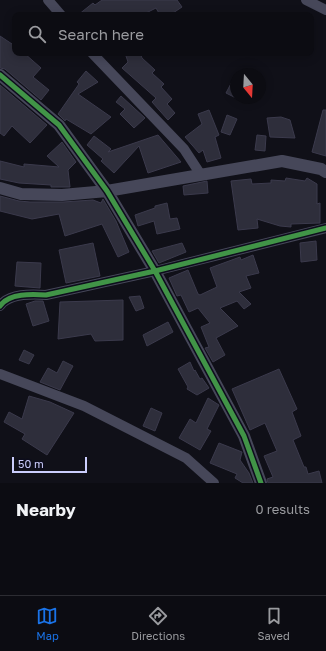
<!DOCTYPE html>
<html lang="en">
<head>
<meta charset="utf-8">
<style>
  body { margin:0; font-family:"Golos Text",sans-serif; background:#1a1a20; color:#f1f3f6 }
  .compass { position:absolute; left:230px; top:68px; width:36px; height:36px; border-radius:50%; background:#0c0c12; box-shadow:0 2px 10px #0003; rotate:162deg }
  .scale { position:absolute; left:12px; bottom:10px; width:75px; box-sizing:border-box; padding-left:4px; border:2px solid #cbcdfc; border-top:0; font-size:11px; line-height:14px; white-space:nowrap; color:#cbcdfc; -webkit-text-stroke:3px #0d0d1c; paint-order:stroke }
  .list { margin:0; padding:0; list-style:none }
  h2 { display:flex; justify-content:space-between; align-items:center; height:52px; margin:0; padding:0 16px; font-size:17px }
  h2 small { font-size:13px; font-weight:400; color:#9a9b9f }
  .icon { flex:none; width:22px; height:22px; fill:none; stroke:currentColor; stroke-width:2; stroke-linecap:round; stroke-linejoin:round }
  .map { position:relative; flex:none; width:326px; height:483px; overflow:hidden }
  .search { position:absolute; background:#0c0c12; box-shadow:0 2px 10px #0003; left:12px; right:12px; top:12px; height:44px; display:flex; align-items:center; gap:10px; box-sizing:border-box; padding:0 14px; border-radius:8px; color:#9a9b9f; font-size:15px }
  .sheet { height:112px; background:#0c0c12 }
  nav { display:flex; justify-content:space-around; align-items:center; box-sizing:border-box; height:56px; border-top:1px solid #2c2c32; background:#0c0c12; font-size:11px; color:#9a9b9f }
  nav a { display:grid; justify-items:center; gap:2px }
  nav .on { color:#1a73e8 }
  .map>svg:first-child { display:block }
</style>
</head>
<body>
<div class="map">
<svg width="326" height="483" viewBox="0 0 326 483">
  <rect width="100%" height="100%" fill="#101018"/>
  <!-- building -->
  <path fill="#2e2e3b" stroke="#3b3a4c" d="M102,0H177L182,7L170,15H160L156,8L142,15H78L93,3L95,5Z
    M0,36L15,46V53H24L41,68L33,77L49,90L41,100L5,69L0,68Z
    M125,53H140L142,58L155,70L152,73L164,84L161,87L172,99L167,104L175,113L168,120L152,102L156,98L122,68L128,62Z
    M86,71L98,82L78,94L111,117L91,134L66,119L65,121L58,114L79,84L77,82Z
    M236,74V98L226,93Z
    M0,85L47,125L30,143L12,126L4,136L0,133Z
    M121,96L145,118L134,128L120,114L125,109L116,102Z
    M209,110L219,135L215,137L221,158L207,162L203,150L199,153L185,137L202,124L198,114Z
    M323,110H326V156L312,152Z
    M227,115L237,119L230,135L221,132Z
    M281,117L290,120L295,138L270,137L267,118Z
    M158,135L181,162L148,173L139,146L114,173L101,161L103,159L87,145L94,136L111,149L108,152Z
    M257,135L266,136L265,151L255,150Z
    M62,142L76,162L68,170L70,187H51V185L19,183L0,179V161L24,167V164L59,167L47,156Z
    M286,178L305,181L307,178L317,184V204L320,203V223L291,224V227L280,226L257,219L258,228L238,230L231,181L251,179L252,184L271,183V180L285,181Z
    M207,181L208,193L184,195L183,186Z
    M0,196L19,201L30,202H63L93,200L101,203L103,199L116,221L129,252L118,257L102,224L65,236L59,214L32,219L0,211Z
    M167,203L170,219L177,218L180,229L157,234L154,221L138,226L135,215L155,208V206Z
    M316,241L317,260L301,262L300,243Z
    M93,243L100,276L66,283L59,250Z
    M182,243L186,252L159,263L152,251Z
    M253,255L259,273L246,276L251,288L239,292L251,304L244,309L237,301L220,308L238,326L216,338L225,355L213,362L205,348L209,347L201,327L210,323L198,308L189,312L181,295L177,296L169,278L188,270L198,294L200,295L217,287L210,268L240,257L241,260Z
    M17,262L41,263L40,288L15,286Z
    M140,296L144,308L136,311L129,297Z
    M123,300V340L95,341L91,334L58,339L60,302Z
    M35,301H43L49,321L33,326L26,304Z
    M168,322L173,332L147,346L143,335Z
    M24,350L34,355L29,364L19,360Z
    M63,361L73,366L60,390L40,382L48,368L57,373Z
    M190,362L194,371L195,370L200,379L202,378L209,388L197,395L187,389L188,387L178,369Z
    M279,369L297,409L292,412L301,436L293,440L304,467H306L308,474L319,471L322,483H268L267,479L273,477L264,456L277,451L265,423L250,430L232,389Z
    M29,396L50,402L74,413L47,455L22,439L25,434L4,422L9,412L22,419Z
    M208,398L219,405L207,429L211,431L200,450L179,438L190,419L196,423Z
    M151,408L162,413L155,431L143,426Z
    M219,443L242,452L240,460L249,473L253,483H243L235,478L237,474L210,463Z"/>
  <g fill="none" stroke-linecap="round" stroke-linejoin="round">
    <!-- minor -->
    <path stroke="#464759" stroke-width="10" d="M48,0L61,15
      M306,0L326,10
      M92,53L184,149L201,175
      M0,306C9,293 32,294 46,295L155,271L326,228
      M0,374L84,406L186,458L214,483"/>
    <!-- tertiary -->
    <path stroke="#464759" stroke-width="12" d="M0,75L59,125L107,191L155,271L244,436L261,483
      M0,188L21,194L62,195L107,191L282,161L321,169L326,172"/>
    <!-- cycleway casing -->
    <g stroke="#0d0d1c" stroke-width="8">
      <path id="cycleway" d="M0,75L59,125L107,191L155,271L244,436L261,483
        M0,306C9,293 32,294 46,295L155,271L326,228"/>
    </g>
    <!-- cycleway -->
    <use href="#cycleway" stroke="#419447" stroke-width="5"/>
  </g>
</svg>
<svg class="compass" viewBox="-18 -18 36 36"><path d="M0-13l5 13h-10z" fill="#e53935"/><path d="M0 13l5-13h-10z" fill="#9a9b9f"/></svg>
<div class="scale">50 m</div>
<div class="search"><svg class="icon" aria-label="search" viewBox="0 0 24 24"><circle cx="10" cy="10" r="6"/><path d="M15 15l6 6"/></svg>Search here</div>
</div>
<section class="sheet">
<h2>Nearby<small>0 results</small></h2>
<ul class="list">
</ul>
</section>
<nav>
<a class="on"><svg class="icon" aria-label="map" viewBox="0 0 24 24"><path d="M3 6l6-2 6 2 6-2v14l-6 2-6-2-6 2zM9 4v14M15 6v14"/></svg>Map</a>
<a><svg class="icon" aria-label="directions" viewBox="0 0 24 24"><path d="M12 3l9 9-9 9-9-9zM9 14v-3h6M13 9l2 2-2 2"/></svg>Directions</a>
<a><svg class="icon" aria-label="saved" viewBox="0 0 24 24"><path d="M7 4h10v16l-5-4-5 4z"/></svg>Saved</a>
</nav>
</body>
</html>
